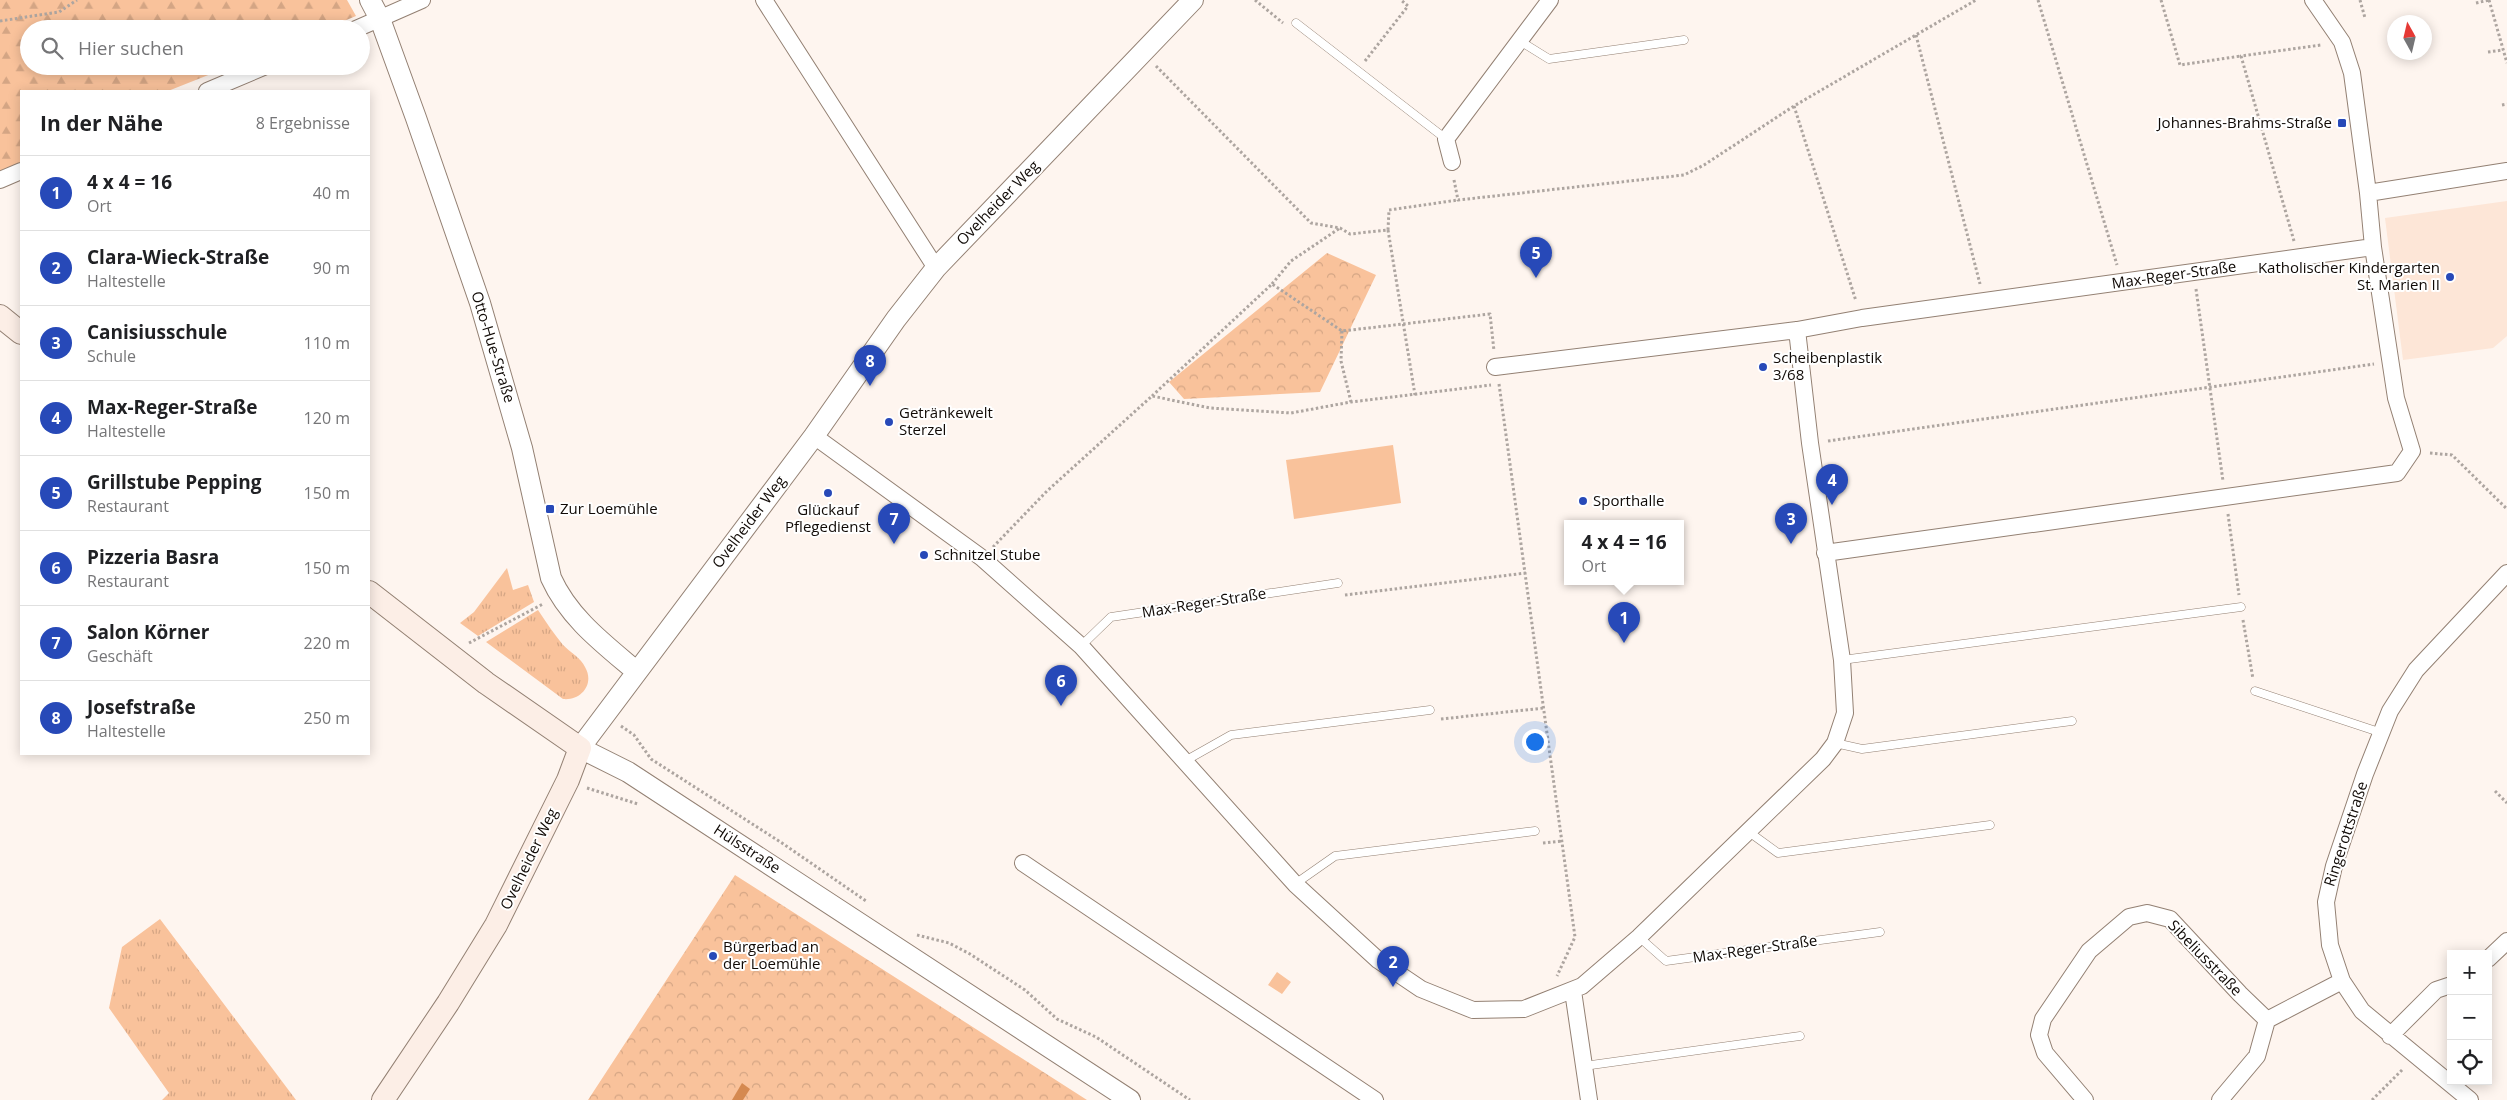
<!DOCTYPE html>
<html lang="de">
<head>
<meta charset="utf-8">
<style>
  body { margin:0; font-family:"Open Sans",sans-serif; background:#f6f6f6; color:#202124 }
  .controls { position:absolute; right:15px; bottom:15px; display:grid; overflow:hidden; border-radius:0px; box-shadow:0 2px 12px #0003 }
  .controls button { width:45px; height:45px; display:grid; place-items:center; padding:0; border:0; border-bottom:1px solid #e0e0e0; background:#fff; color:#202124; font:25px sans-serif }
  .compass { position:absolute; left:2387px; top:15px; width:45px; height:45px; border-radius:50%; background:#fff; box-shadow:0 2px 12px #0003; rotate:352deg }
  .you { position:absolute; left:1534px; top:741px; width:18px; height:18px; margin:-12px; border:4px solid #fff; border-radius:50%; background:#1a73e8; box-shadow:0 0 0 8px #1a73e833 }
  .badge { display:grid; place-items:center; width:32px; height:32px; border-radius:50%; background:#2749b8; color:#fff; font-size:16px; font-weight:700 }
  .pin { position:absolute; translate:-50% -41px; filter:drop-shadow(0 1px 2px #0008) }
  .pin::after { content:''; position:absolute; top:26px; width:18px; height:15px; background:inherit; clip-path:polygon(0 0,100% 0,50% 100%) }
  .popup { position:absolute; left:1564px; top:520px; width:120px; height:65px; box-sizing:border-box; display:grid; place-content:center; border-radius:0px; background:#fff; filter:drop-shadow(0 1px 4px #0005); font-size:16px; white-space:nowrap; color:#757577 }
  .popup b { font-size:19px; color:#202124 }
  .popup::after { content:''; position:absolute; left:50%; top:100%; margin-left:-10px; border:10px solid transparent; border-top-color:#fff }
  .list { margin:0; padding:0; list-style:none }
  h2 { display:flex; justify-content:space-between; align-items:center; height:65px; margin:0; padding:0 20px; font-size:21px }
  h2 small { font-size:16px; font-weight:400; color:#757577 }
  .list li { display:grid; grid-template-columns:32px 1fr auto; gap:15px; align-items:center; box-sizing:border-box; height:75px; padding:0 20px; border-top:1px solid #e0e0e0 }
  .list b { display:block; font-size:19px; white-space:nowrap }
  .list p { margin:0; font-size:16px; white-space:nowrap; color:#757577 }
  .list em { font-size:16px; font-style:normal; color:#757577 }
  .icon { flex:none; width:28px; height:28px; fill:none; stroke:currentColor; stroke-width:2; stroke-linecap:round; stroke-linejoin:round }
  .map { position:relative; flex:none; width:2507px; height:1100px; overflow:hidden }
  .search { position:absolute; background:#fff; box-shadow:0 2px 12px #0003; left:20px; top:20px; width:350px; height:55px; display:flex; align-items:center; gap:12px; box-sizing:border-box; padding:0 18px; border-radius:28px; color:#757577; font-size:19px }
  .panel { position:absolute; background:#fff; box-shadow:0 2px 12px #0003; left:20px; top:90px; width:350px; height:665px; border-radius:0px }
  .map>svg:first-child { display:block }
</style>
</head>
<body>
<div class="map">
<svg width="2507" height="1100" viewBox="0 0 2507 1100">
  <defs>
    <pattern id="grass-tufts" width="24" height="20" patternUnits="userSpaceOnUse" patternTransform="scale(1.25)"><rect width="24" height="20" fill="#f9c29b"/><path d="M3 7l-1-3M5 7V3M7 7l1-3M15 17l-1-3M17 17v-4M19 17l1-3" fill="none" stroke="#d4a584"/></pattern>
    <pattern id="forest-firs" width="22" height="20" patternUnits="userSpaceOnUse" patternTransform="scale(1.25)"><rect width="22" height="20" fill="#f9c29b"/><path d="M5 1l3.5 6h-7zM16 11l3.5 6h-7z" fill="#d4a584"/></pattern>
    <pattern id="park-crowns" width="20" height="18" patternUnits="userSpaceOnUse" patternTransform="scale(1.25)"><rect width="20" height="18" fill="#f9c29b"/><path d="M2 6a3 3 0 1 1 6 0M12 15a3 3 0 1 1 6 0" fill="none" stroke="#d4a584"/></pattern>
  </defs>
  <rect width="100%" height="100%" fill="#fef5ef"/>
  <!-- built -->
  <path fill="#fde6d7" d="M2507,201V336L2493,348L2403,360L2385,218Z"/>
  <!-- grass -->
  <path fill="url(#grass-tufts)" d="M507,568L513,590L528,585L534,602L478,636L460,623L474,612Z
    M538,610C546,622 554,634 563,645C570,652 581,658 585,667C595,684 581,701 563,699L486,642Z
    M160,919L296,1100H162L169,1093L109,1008L122,947Z"/>
  <!-- forest -->
  <path fill="url(#forest-firs)" d="M0,0H347L356,16L325,29H29V66H231L168,91H21V162L0,173Z"/>
  <!-- park -->
  <path fill="url(#park-crowns)" d="M1327,253L1376,275L1320,392L1184,399L1169,382Z
    M735,875L1087,1100H588Z"/>
  <!-- garden -->
  <path fill="#f9c29b" d="M1393,445L1401,503L1294,519L1286,460Z
    M1277,972L1291,982L1282,994L1268,985Z"/>
  <!-- water -->
  <path fill="#d58950" d="M742,1083L750,1089L743,1100H732Z"/>
  <g fill="none" stroke-linecap="round" stroke-linejoin="round">
    <!-- service casing -->
    <g stroke="#938073" stroke-width="9">
      <path id="service" d="M1296,23L1446,139
        M1520,41L1549,59L1684,40
        M1081,646L1111,617L1338,583
        M1842,660L2241,607
        M2255,691L2382,733
        M1835,743L1862,749L2072,721
        M1185,761L1231,735L1430,710
        M1749,832L1778,853L1990,825
        M1295,884L1335,856L1535,831
        M1639,937L1666,961L1880,932
        M1584,1066L1800,1036"/>
    </g>
    <!-- minor casing -->
    <g stroke="#938073" stroke-width="18">
      <path id="minor" d="M764,0L936,268
        M356,29L422,0
        M207,91L266,66
        M1452,162L1446,139L1550,0
        M0,180L21,171
        M2368,193L2507,171
        M1495,367L1797,330L1862,318L2373,247
        M814,436L982,558L1081,646L1295,884L1378,960L1421,989L1473,1010L1524,1009L1582,986L1639,937L1823,759L1835,743L1845,713L1842,660L1810,443L1797,330
        M1825,553L2397,473L2412,451L2396,398L2373,247L2368,193L2352,73L2342,42L2313,0
        M1023,863L1375,1100
        M2488,959L2507,941
        M1573,991L1589,1100
        M2390,1036L2436,990L2451,985
        M2085,1100L2045,1053L2039,1035L2043,1019L2089,951L2129,917L2147,913L2170,919L2240,994L2267,1020
        M2220,1100L2257,1056L2267,1020L2342,981
        M2470,1100L2362,1011L2342,981L2330,945L2326,902L2334,866L2365,774L2390,711L2416,670L2507,573"/>
    </g>
    <!-- tertiary casing -->
    <g stroke="#938073" stroke-width="22">
      <path id="tertiary" d="M370,0L380,19L416,118L480,303L522,448L551,578C569,618 604,644 637,672
        M1130,1100L628,772L580,748L814,436L896,319L936,268L1193,0"/>
    </g>
    <!-- secondary casing -->
    <g stroke="#938073" stroke-width="24">
      <path id="secondary" d="M0,316L21,333
        M369,592L486,683L580,748L568,780L496,925L448,1003L383,1100"/>
    </g>
    <!-- path -->
    <path stroke="#ada5a0" stroke-width="3" stroke-dasharray="2.5 2.5" stroke-linecap="butt" d="M1255,0L1283,23
      M2038,0L2117,265
      M2161,0L2180,65L2241,56
      M2360,0L2365,18
      M2489,0L2507,63
      M2476,3L2489,0
      M0,21L59,12L77,0
      M1916,35L1980,284
      M2488,52L2503,50
      M1365,61L1408,6L1401,0
      M1156,66L1311,223L1340,228L1350,234L1388,230L1389,210L1458,200
      M2502,105L2507,104
      M1794,106L1856,301
      M1454,180L1458,200L1684,175L1704,165L1794,106L1976,0
      M1388,230L1415,395
      M2294,241L2241,56L2321,45
      M1272,284L1291,261L1340,228
      M2196,289L2223,481
      M1342,331L1341,361L1351,402
      M1499,384L1575,937L1557,976
      M1152,396L1272,284L1342,331L1490,314L1494,351
      M1828,441L2374,364
      M2430,453L2452,455L2507,509
      M2228,514L2239,595
      M993,547L1047,491L1152,396L1210,408L1291,413L1351,402L1491,385
      M1345,595L1526,573
      M2243,620L2253,679
      M469,643L543,604
      M1441,719L1544,708
      M621,726L634,735L651,759L782,843L866,901
      M587,788L638,804
      M2495,791L2507,803
      M1543,843L1563,841
      M917,935L949,943L970,954L1025,990L1057,1019L1096,1037L1190,1100
      M2372,1100L2403,1069"/>
    <!-- service -->
    <use href="#service" stroke="#fff" stroke-width="8"/>
    <!-- minor -->
    <use href="#minor" stroke="#fff" stroke-width="16"/>
    <!-- tertiary -->
    <use href="#tertiary" stroke="#fff" stroke-width="20"/>
    <!-- secondary -->
    <use href="#secondary" stroke="#fceee6" stroke-width="22"/>
  </g>
  <!-- markers -->
  <g fill="#2749b8" stroke="#fff" stroke-width="2">
    <rect x="2337" y="118" width="10" height="10" rx="2.5"/>
    <circle cx="2450" cy="277" r="5"/>
    <circle cx="1763" cy="367" r="5"/>
    <circle cx="889" cy="422" r="5"/>
    <circle cx="828" cy="493" r="5"/>
    <circle cx="1583" cy="501" r="5"/>
    <rect x="545" y="504" width="10" height="10" rx="2.5"/>
    <circle cx="924" cy="555" r="5"/>
    <circle cx="713" cy="956" r="5"/>
  </g>
  <g text-anchor="middle" stroke-width="4" stroke-linejoin="round" paint-order="stroke">
    <!-- poi labels -->
    <g font-size="15" fill="#100a06" stroke="#fff" text-anchor="start">
      <text x="2332" y="128" text-anchor="end">Johannes-Brahms-Straße</text>
      <text x="2440" y="273" text-anchor="end">Katholischer Kindergarten<tspan x="2440" dy="17">St. Marien II</tspan></text>
      <text x="1773" y="363">Scheibenplastik<tspan x="1773" dy="17">3/68</tspan></text>
      <text x="899" y="418">Getränkewelt<tspan x="899" dy="17">Sterzel</tspan></text>
      <text x="1593" y="506">Sporthalle</text>
      <text x="560" y="514">Zur Loemühle</text>
      <text x="828" y="515" text-anchor="middle">Glückauf<tspan x="828" dy="17">Pflegedienst</tspan></text>
      <text x="934" y="560">Schnitzel Stube</text>
      <text x="723" y="952">Bürgerbad an<tspan x="723" dy="17">der Loemühle</tspan></text>
    </g>
    <!-- street labels -->
    <g font-size="15" fill="#100a06" stroke="#fff">
      <text transform="translate(998 203) rotate(-46)" y="5">Ovelheider Weg</text>
      <text transform="translate(2174 275) rotate(-8)" y="5">Max-Reger-Straße</text>
      <text transform="translate(493 347) rotate(73)" y="5">Otto-Hue-Straße</text>
      <text transform="translate(749 522) rotate(-53)" y="5">Ovelheider Weg</text>
      <text transform="translate(1204 603) rotate(-9)" y="5">Max-Reger-Straße</text>
      <text transform="translate(2346 834) rotate(-72)" y="5">Ringerottstraße</text>
      <text transform="translate(747 849) rotate(33)" y="5">Hülsstraße</text>
      <text transform="translate(529 859) rotate(-64)" y="5">Ovelheider Weg</text>
      <text transform="translate(1755 949) rotate(-8)" y="5">Max-Reger-Straße</text>
      <text transform="translate(2205 958) rotate(46)" y="5">Sibeliusstraße</text>
    </g>
  </g>
</svg>
<div class="controls">
<button>+</button>
<button>−</button>
<button><svg class="icon" aria-label="locate" viewBox="0 0 24 24"><circle cx="12" cy="12" r="6"/><path d="M12 2v4M12 18v4M2 12h4M18 12h4"/></svg></button>
</div>
<svg class="compass" viewBox="-18 -18 36 36"><path d="M0-13l5 13h-10z" fill="#e53935"/><path d="M0 13l5-13h-10z" fill="#757577"/></svg>
<div class="you"></div>
<div class="pin badge" style="left:1624px;top:643px">1</div>
<div class="popup"><b>4 x 4 = 16</b>Ort</div>
<div class="pin badge" style="left:1393px;top:987px">2</div>
<div class="pin badge" style="left:1791px;top:544px">3</div>
<div class="pin badge" style="left:1832px;top:505px">4</div>
<div class="pin badge" style="left:1536px;top:278px">5</div>
<div class="pin badge" style="left:1061px;top:706px">6</div>
<div class="pin badge" style="left:894px;top:544px">7</div>
<div class="pin badge" style="left:870px;top:386px">8</div>
<div class="search"><svg class="icon" aria-label="search" viewBox="0 0 24 24"><circle cx="10" cy="10" r="6"/><path d="M15 15l6 6"/></svg>Hier suchen</div>
<section class="panel">
<h2>In der Nähe<small>8 Ergebnisse</small></h2>
<ul class="list">
<li><span class="badge">1</span><div><b>4 x 4 = 16</b><p>Ort</p></div><em>40 m</em></li>
<li><span class="badge">2</span><div><b>Clara-Wieck-Straße</b><p>Haltestelle</p></div><em>90 m</em></li>
<li><span class="badge">3</span><div><b>Canisiusschule</b><p>Schule</p></div><em>110 m</em></li>
<li><span class="badge">4</span><div><b>Max-Reger-Straße</b><p>Haltestelle</p></div><em>120 m</em></li>
<li><span class="badge">5</span><div><b>Grillstube Pepping</b><p>Restaurant</p></div><em>150 m</em></li>
<li><span class="badge">6</span><div><b>Pizzeria Basra</b><p>Restaurant</p></div><em>150 m</em></li>
<li><span class="badge">7</span><div><b>Salon Körner</b><p>Geschäft</p></div><em>220 m</em></li>
<li><span class="badge">8</span><div><b>Josefstraße</b><p>Haltestelle</p></div><em>250 m</em></li>
</ul>
</section>
</div>
</body>
</html>
